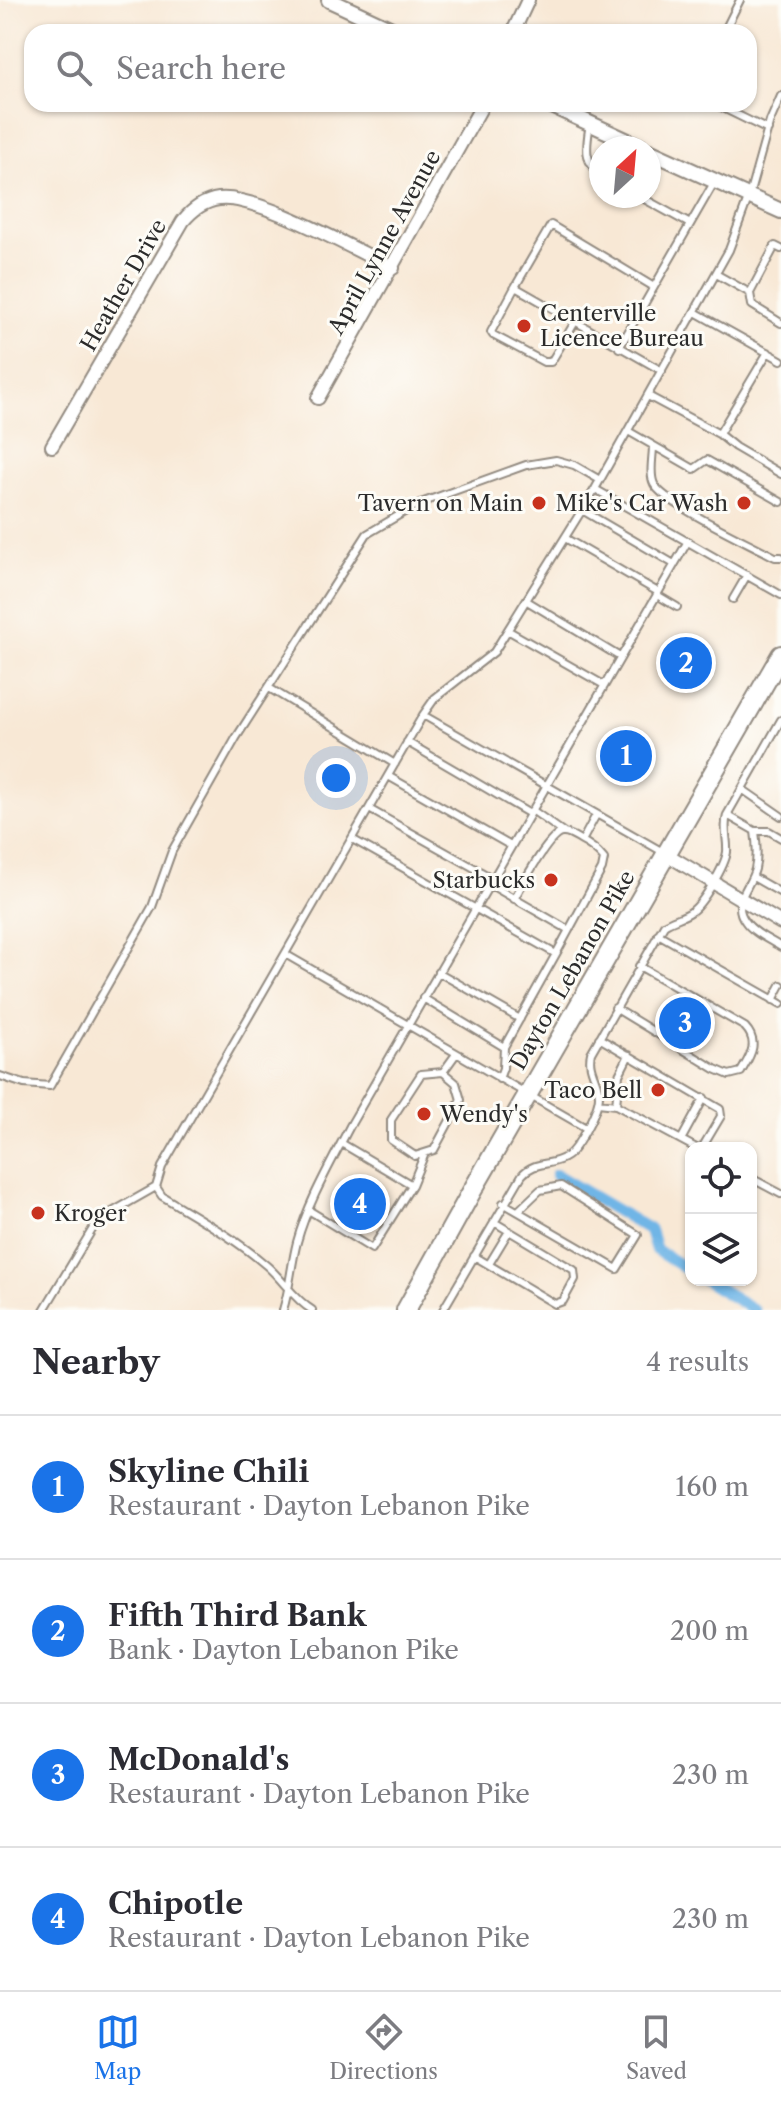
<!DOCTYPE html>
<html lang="en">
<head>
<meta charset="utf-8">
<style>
  body { margin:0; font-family:"Libre Caslon Text",serif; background:#f2f2f3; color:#2b2b33 }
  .controls { position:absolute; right:24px; bottom:24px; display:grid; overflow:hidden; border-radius:16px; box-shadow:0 2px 6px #0004 }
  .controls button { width:72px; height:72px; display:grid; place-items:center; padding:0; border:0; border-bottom:2px solid #e1e1e2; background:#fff; color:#2b2b33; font:40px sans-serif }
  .compass { position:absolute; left:589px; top:136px; width:72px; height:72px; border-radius:50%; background:#fff; box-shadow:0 2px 6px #0004; rotate:26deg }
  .you { position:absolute; left:336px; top:778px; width:28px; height:28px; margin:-20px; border:6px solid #fff; border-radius:50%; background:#1a73e8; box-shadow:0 0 0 12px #1a73e833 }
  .badge { display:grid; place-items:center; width:52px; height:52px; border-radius:50%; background:#1a73e8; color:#fff; font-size:26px; font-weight:700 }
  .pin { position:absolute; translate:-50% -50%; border:4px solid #fff; box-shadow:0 2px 8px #0006 }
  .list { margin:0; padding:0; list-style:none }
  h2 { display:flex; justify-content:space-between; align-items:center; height:104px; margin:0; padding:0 32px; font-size:34px }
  h2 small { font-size:26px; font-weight:400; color:#7c7c81 }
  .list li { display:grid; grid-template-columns:52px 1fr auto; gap:24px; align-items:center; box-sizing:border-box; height:144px; padding:0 32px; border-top:2px solid #e1e1e2 }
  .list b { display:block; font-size:30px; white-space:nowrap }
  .list p { margin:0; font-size:26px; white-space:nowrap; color:#7c7c81 }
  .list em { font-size:26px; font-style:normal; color:#7c7c81 }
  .icon { flex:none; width:44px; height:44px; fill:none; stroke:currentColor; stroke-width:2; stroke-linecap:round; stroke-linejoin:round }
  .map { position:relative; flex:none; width:781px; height:1310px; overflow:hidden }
  .search { position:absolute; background:#fff; box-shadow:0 2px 6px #0004; left:24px; right:24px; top:24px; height:88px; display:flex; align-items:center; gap:20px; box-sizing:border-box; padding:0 28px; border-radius:24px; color:#7c7c81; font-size:30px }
  .sheet { height:680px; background:#fff }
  nav { display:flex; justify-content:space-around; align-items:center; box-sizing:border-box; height:112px; border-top:2px solid #e1e1e2; background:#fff; font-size:22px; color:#7c7c81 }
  nav a { display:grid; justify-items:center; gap:4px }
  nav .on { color:#1a73e8 }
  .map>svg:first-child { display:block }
</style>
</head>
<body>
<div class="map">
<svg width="781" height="1310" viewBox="0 0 781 1310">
  <rect width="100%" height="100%" fill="#fdfcf7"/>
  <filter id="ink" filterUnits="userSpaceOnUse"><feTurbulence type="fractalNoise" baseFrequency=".0125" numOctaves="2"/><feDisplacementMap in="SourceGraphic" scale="16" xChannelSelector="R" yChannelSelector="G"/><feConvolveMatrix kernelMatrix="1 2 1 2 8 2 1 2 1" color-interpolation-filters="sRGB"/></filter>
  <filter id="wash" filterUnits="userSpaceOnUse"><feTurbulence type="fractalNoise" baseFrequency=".006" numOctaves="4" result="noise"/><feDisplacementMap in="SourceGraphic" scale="32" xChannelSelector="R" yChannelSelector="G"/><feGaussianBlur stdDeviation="1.8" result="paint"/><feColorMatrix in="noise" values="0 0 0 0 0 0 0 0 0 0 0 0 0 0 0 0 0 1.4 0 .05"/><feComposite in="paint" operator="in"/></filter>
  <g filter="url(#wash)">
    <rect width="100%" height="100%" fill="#f8e8d5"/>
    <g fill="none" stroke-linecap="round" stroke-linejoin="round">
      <!-- canal -->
      <path stroke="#6fb5e6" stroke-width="12" d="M556,1175L650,1230L656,1250L691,1272
        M705,1280L754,1310"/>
    </g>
  </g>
  <g filter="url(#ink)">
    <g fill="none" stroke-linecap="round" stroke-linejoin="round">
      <!-- service casing -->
      <g stroke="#928a80" stroke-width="10">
        <path id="service" d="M724,32L740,0
          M715,104L768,130
          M590,123C587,143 582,162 601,174
          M639,196L690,224
          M716,274L750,293L775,246L781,249
          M515,287L491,332L493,335L544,362H551L575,322
          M750,293L752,305L781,323
          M695,312L781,360
          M619,348L654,287
          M662,371L515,287L551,225L654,287L715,181
          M648,396L719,434L768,352
          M628,431L694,469L707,460L781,502
          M719,434L735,447L781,474
          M653,446C653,457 649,474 654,484C664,504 752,544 775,557H781
          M595,489L781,595
          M582,510L674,564
          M565,538L658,592
          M657,595L677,607
          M733,599L747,575
          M527,601L620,657
          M509,631L604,685
          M269,688L395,764
          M423,715L663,852
          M407,742L530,814
          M388,776L511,846
          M742,789L781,816
          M369,809L492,878
          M532,810L563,832
          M727,815L755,831H769L781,838
          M755,831C757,845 758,856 755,869C750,888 731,902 745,921C753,933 770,940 781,947
          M352,839L556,954L504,1047L503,1068L499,1079
          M582,841L596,815
          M753,877L781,893
          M489,884L569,930
          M514,899C521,887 549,834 562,833C568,832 575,837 580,840C590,845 597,850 604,859L602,869L556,954
          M658,934L781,1004
          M285,954L586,1128
          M438,972L520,1019
          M423,998L504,1047
          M773,1000L781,985
          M615,1008L715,1069L729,1075L741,1072C750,1056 760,1043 745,1027L639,966
          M599,1038L720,1109L721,1116L702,1148
          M443,1072L456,1083L461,1100L434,1150L415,1156L391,1140V1120L421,1074L443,1072L456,1054
          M0,1076L24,1084L50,1086L152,907L172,851L236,738L367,534L418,504L526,465L556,460L574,465L600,480
          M598,1103L616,1105L696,1148
          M616,1105L619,1075L629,1055
          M681,1140L704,1098
          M751,1178L781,1194
          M412,1185L425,1153
          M503,1203L617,1269L638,1235L561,1186L540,1190L518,1211
          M310,1211L372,1249L412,1185L341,1143
          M474,1256L555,1304L563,1301L575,1279L574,1270L494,1222
          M489,1264L509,1231
          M44,1310L98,1220L156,1187
          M283,1310C290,1288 291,1265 297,1242C308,1202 331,1163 350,1126L688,541
          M312,1310C294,1299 283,1280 267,1266C235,1238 198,1218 162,1196L156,1187L162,1167L423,715L435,698L494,652L595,489L729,250L749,196L770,121L781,96
          M443,1310L522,1175C535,1160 552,1167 567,1156C578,1148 599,1109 599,1095C598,1079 587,1069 591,1053L664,925C672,919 683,918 692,911C703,903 725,866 727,852C728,839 723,829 727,815L781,720"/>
      </g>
      <!-- minor casing -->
      <g stroke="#928a80" stroke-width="16">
        <path id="minor" d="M513,32L528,0
          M318,398L483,104
          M52,446L183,221C192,210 204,201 219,199C257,194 355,250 393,268
          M666,854L781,923"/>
      </g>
      <!-- tertiary casing -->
      <g stroke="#928a80" stroke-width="18">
        <path id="tertiary" d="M329,0L398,32
          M548,104L643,148
          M649,151L781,211"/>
      </g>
      <!-- primary casing -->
      <g stroke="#928a80" stroke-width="22">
        <path id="primary" d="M406,1310L472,1191L781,655"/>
      </g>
      <!-- service -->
      <use href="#service" stroke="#fff" stroke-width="6"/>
      <!-- minor -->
      <use href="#minor" stroke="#fff" stroke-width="12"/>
      <!-- tertiary -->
      <use href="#tertiary" stroke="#fff" stroke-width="14"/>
      <!-- primary -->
      <use href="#primary" stroke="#fff" stroke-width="18"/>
    </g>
  </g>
  <!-- markers -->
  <g fill="#c8321e" stroke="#fdfcf7" stroke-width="3">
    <circle cx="524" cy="326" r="8"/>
    <circle cx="539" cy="503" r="8"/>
    <circle cx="744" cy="503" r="8"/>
    <circle cx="551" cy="880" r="8"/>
    <circle cx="658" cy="1090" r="8"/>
    <circle cx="424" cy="1114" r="8"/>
    <circle cx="38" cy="1213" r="8"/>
  </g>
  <g text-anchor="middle" stroke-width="6" stroke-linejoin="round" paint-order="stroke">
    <!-- street labels -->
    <g font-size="22" fill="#2b2b2b" stroke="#fdfcf7">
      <text transform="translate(384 242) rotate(-61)" y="8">April Lynne Avenue</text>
      <text transform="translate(123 285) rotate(-60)" y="8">Heather Drive</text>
      <text transform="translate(572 970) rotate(-60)" y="8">Dayton Lebanon Pike</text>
    </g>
    <!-- poi labels -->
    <g font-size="22" fill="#2b2b2b" stroke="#fdfcf7" text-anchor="end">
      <text x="540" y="321" text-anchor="start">Centerville<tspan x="540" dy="25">Licence Bureau</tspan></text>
      <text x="523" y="511">Tavern on Main</text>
      <text x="728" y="511">Mike's Car Wash</text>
      <text x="535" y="888">Starbucks</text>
      <text x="642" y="1098">Taco Bell</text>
      <text x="440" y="1122" text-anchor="start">Wendy's</text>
      <text x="54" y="1221" text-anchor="start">Kroger</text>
    </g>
  </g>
</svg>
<div class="controls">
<button><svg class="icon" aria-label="locate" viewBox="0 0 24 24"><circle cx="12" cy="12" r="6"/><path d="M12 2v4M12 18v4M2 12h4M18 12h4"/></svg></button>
<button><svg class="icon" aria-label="layers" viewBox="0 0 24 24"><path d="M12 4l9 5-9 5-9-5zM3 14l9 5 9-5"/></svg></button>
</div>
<svg class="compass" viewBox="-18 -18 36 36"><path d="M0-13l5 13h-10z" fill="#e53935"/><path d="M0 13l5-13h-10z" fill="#7c7c81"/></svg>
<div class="you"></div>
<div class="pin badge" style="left:626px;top:756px">1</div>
<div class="pin badge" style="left:686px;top:663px">2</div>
<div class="pin badge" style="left:685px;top:1023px">3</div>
<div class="pin badge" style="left:360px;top:1204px">4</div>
<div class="search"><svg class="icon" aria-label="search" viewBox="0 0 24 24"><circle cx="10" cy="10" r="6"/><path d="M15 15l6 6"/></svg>Search here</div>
</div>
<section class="sheet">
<h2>Nearby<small>4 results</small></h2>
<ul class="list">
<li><span class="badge">1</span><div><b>Skyline Chili</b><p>Restaurant · Dayton Lebanon Pike</p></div><em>160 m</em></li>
<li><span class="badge">2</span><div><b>Fifth Third Bank</b><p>Bank · Dayton Lebanon Pike</p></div><em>200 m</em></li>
<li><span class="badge">3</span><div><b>McDonald's</b><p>Restaurant · Dayton Lebanon Pike</p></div><em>230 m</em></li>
<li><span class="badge">4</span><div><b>Chipotle</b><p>Restaurant · Dayton Lebanon Pike</p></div><em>230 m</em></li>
</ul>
</section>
<nav>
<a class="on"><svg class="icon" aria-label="map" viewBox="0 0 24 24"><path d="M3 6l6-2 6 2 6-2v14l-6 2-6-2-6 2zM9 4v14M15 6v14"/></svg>Map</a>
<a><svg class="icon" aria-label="directions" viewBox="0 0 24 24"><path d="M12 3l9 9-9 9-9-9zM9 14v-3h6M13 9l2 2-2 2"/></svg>Directions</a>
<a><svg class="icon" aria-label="saved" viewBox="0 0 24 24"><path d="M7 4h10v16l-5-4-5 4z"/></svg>Saved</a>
</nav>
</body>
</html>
